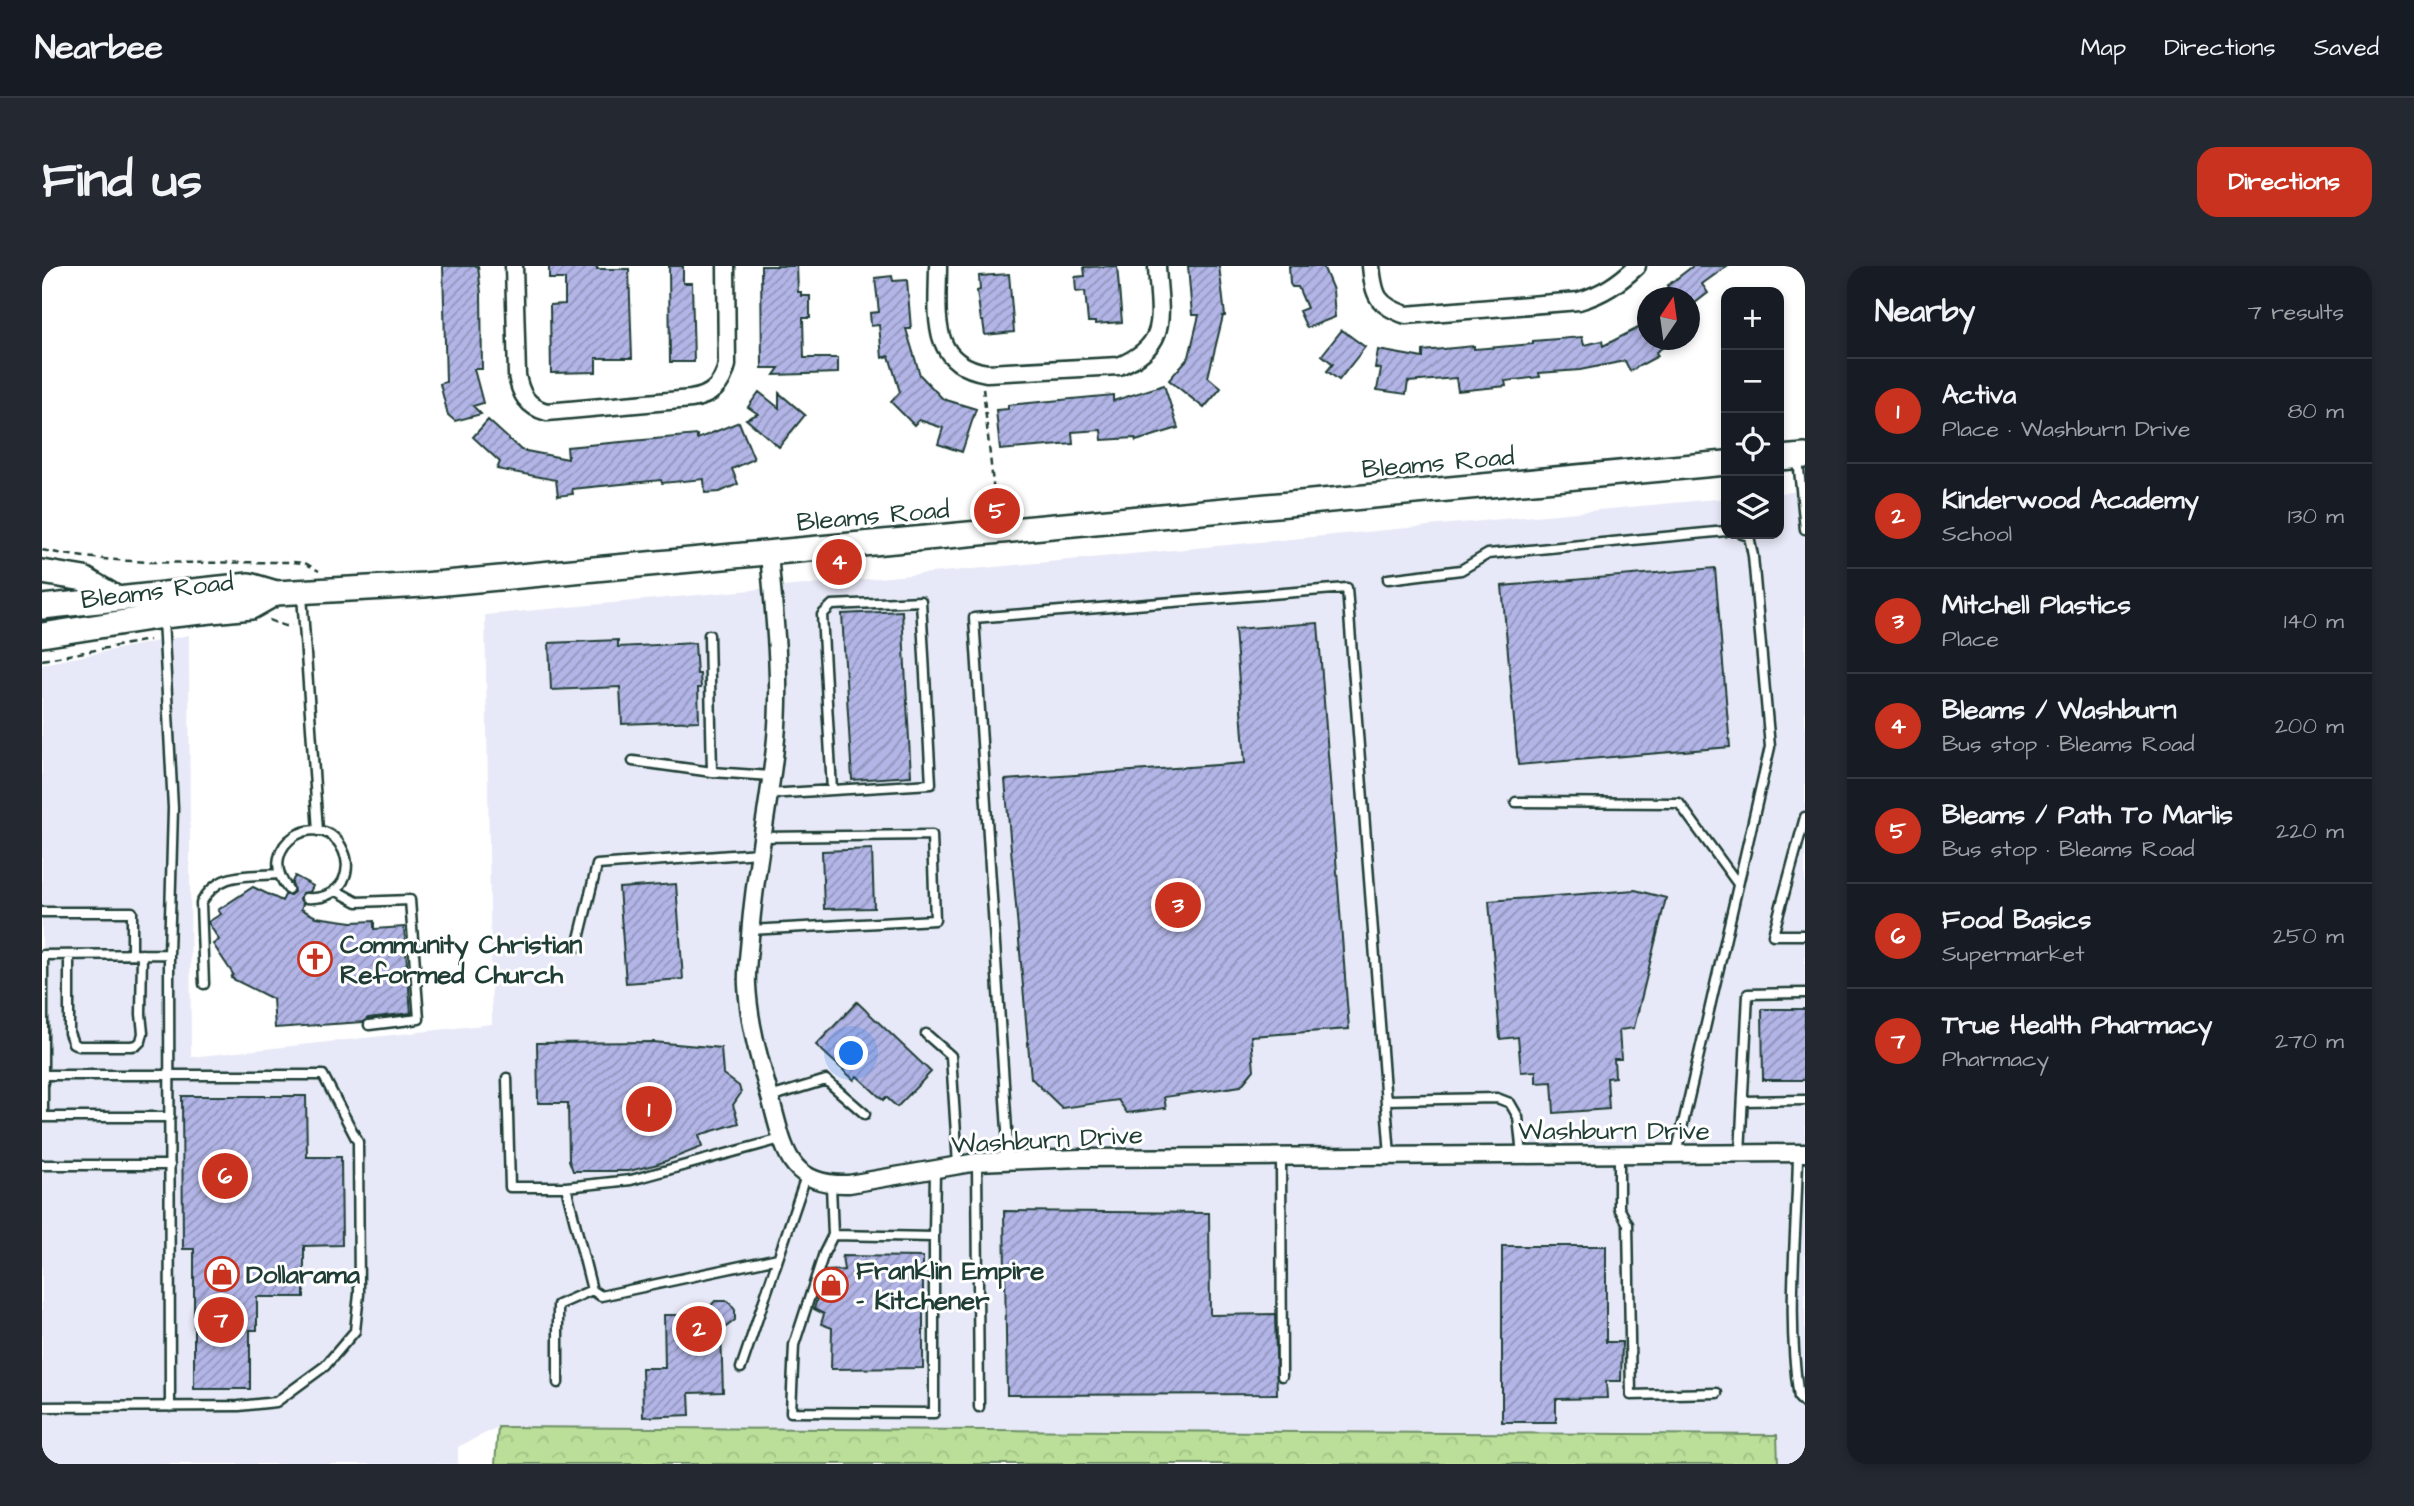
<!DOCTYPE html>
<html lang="en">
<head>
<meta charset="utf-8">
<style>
  body { margin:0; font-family:"Architects Daughter",sans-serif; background:#242831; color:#f1f3f6 }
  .controls { position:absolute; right:21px; top:21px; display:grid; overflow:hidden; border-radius:14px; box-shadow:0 4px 10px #0003 }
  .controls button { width:63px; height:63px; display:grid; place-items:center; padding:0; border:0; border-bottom:2px solid #363941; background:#171b24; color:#f1f3f6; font:35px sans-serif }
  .compass { position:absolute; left:1595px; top:21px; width:63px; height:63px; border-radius:50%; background:#171b24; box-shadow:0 4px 10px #0003; rotate:13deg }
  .you { position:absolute; left:810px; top:788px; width:24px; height:24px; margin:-18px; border:5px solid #fff; border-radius:50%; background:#1a73e8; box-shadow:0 0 0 10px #1a73e833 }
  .badge { display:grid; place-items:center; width:46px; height:46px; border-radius:50%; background:#c8321e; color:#fff; font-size:23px; font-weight:700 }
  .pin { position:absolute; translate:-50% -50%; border:4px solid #fff; box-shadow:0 2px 7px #0006 }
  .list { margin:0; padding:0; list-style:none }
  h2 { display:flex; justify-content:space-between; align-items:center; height:91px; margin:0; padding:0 28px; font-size:30px }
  h2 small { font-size:23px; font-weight:400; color:#9ea1a6 }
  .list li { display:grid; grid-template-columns:46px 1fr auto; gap:21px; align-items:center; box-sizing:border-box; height:105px; padding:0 28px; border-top:2px solid #363941 }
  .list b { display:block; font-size:26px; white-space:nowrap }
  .list p { margin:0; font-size:23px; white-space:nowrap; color:#9ea1a6 }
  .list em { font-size:23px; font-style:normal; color:#9ea1a6 }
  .icon { flex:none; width:38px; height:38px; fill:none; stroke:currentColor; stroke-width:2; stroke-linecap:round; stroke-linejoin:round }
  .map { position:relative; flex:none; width:1763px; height:1198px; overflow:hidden; border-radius:21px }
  header { display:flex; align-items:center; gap:42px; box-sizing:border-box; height:98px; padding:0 35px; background:#171b24; border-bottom:2px solid #363941 }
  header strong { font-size:33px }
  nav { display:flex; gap:38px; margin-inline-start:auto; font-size:24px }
  .intro { display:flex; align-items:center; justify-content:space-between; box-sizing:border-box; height:168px; padding:0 42px }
  h1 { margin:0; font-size:49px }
  .button { padding:18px 32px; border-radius:21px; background:#c8321e; color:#fff; font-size:24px; font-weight:700 }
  main { display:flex; gap:42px; padding:0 42px }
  aside { flex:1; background:#171b24; border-radius:21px; box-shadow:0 4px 10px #0003 }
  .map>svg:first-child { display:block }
</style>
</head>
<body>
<header>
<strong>Nearbee</strong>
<nav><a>Map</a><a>Directions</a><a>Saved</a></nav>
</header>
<div class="intro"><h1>Find us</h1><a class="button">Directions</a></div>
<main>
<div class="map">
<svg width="1763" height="1198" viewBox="0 0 1763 1198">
  <defs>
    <pattern id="forest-crowns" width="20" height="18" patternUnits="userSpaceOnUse" patternTransform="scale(1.75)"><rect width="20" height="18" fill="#bbdf99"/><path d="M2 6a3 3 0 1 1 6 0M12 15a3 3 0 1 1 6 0" fill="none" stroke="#a0c084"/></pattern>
    <pattern id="building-hatch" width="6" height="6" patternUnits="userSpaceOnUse" patternTransform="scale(1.75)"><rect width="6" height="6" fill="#b2b5e6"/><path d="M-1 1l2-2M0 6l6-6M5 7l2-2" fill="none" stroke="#9094bb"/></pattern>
  </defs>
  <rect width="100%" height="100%" fill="#fff"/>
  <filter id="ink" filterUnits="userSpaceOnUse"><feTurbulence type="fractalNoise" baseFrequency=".0143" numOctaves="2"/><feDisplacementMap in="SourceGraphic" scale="14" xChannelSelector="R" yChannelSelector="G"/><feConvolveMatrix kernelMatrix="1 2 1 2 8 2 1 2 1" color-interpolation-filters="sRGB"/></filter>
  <g filter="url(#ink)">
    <!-- built -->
    <path fill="#e8e9f8" d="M1763,225V1198H1736L1734,1169L456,1161L416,1181V1198H0V398L147,369L149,791L450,758L443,349L1684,232V268H1737V227Z"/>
    <!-- forest -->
    <path fill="url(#forest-crowns)" stroke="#6d8e66" stroke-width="2" d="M456,1161L1735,1169L1736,1198H453Z"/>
    <!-- building -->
    <path fill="url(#building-hatch)" stroke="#1f3d34" stroke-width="2" d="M401,0H436L439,27L440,103H432L441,137L431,140L439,148L413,155L406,149L398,118L404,116Z
      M507,0H555V3H587L590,92H554V106L509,107L508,39L523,38V13H507Z
      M627,0H641V17H650L652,96H628Z
      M719,0H755L756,26H759V30H768V52H761L762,92H796V107L732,109L737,102H720Z
      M1075,0L1080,56L1053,58V56H1046L1043,25L1034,26L1033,11L1043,10L1042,1Z
      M1146,0H1177L1180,24L1183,50H1181L1166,111L1179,122L1162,142L1127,114L1147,91L1157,49H1150Z
      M1247,0H1281L1291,24L1293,51L1265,62L1257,45L1265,42L1256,21H1250L1248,18Z
      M1651,0H1685L1660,18L1666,27L1648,41V32H1634L1625,20Z
      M967,8L972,66L943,69L941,55H939L935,25L938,24L937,10Z
      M850,10L851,15L865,14L869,63H864L878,109L901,133L934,143L920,186L896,178L901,162L877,154L872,159L849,136L858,126L847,90L840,92L837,59L829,60L828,47L837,46L833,12Z
      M1606,57V74H1632L1614,86L1616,90L1588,105L1583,95L1538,104L1497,107L1498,111L1463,115L1464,120L1416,125L1414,112L1366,116L1364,128L1335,124L1339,103L1333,102L1336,84L1381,92V85L1432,80V83L1445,82L1491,78V75L1540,71L1542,79L1560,75L1561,80Z
      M1300,64L1323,81L1297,114L1285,105L1291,98L1280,89Z
      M1122,119L1136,162L1094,175L1093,172L1060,174L1059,164L1030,166L1031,178L958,184L954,144L966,143V139L1071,129V135Z
      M717,126L737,142V127L763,149L737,181L704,153L716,148L706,141Z
      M446,154L479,184L526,193L525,181L655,169V173L697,156L712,193L690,203L696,218L678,226L663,227L662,213L620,217L619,214L530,223L531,228L516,230L514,214L455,203L458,196L431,171Z
      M1673,302L1688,481L1476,499L1460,320Z
      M860,345L869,510L810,514L800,348Z
      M1276,357L1307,763L1209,770L1212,804L1199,820L1122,831L1124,842L1085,847L1076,834L1020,842L989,812L963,514L1203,497L1193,363Z
      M576,374V381L653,377L655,408H658L659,422H656L657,455L580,458L578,421L509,424L507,377Z
      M830,583L832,642L782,643L780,585Z
      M253,610L271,620L268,626L260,627L258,633L261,638L259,643L274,651L310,656L332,655V663L362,661L369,747L326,752L321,756L233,762L231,733L189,712L191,708L171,678L177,674L166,656L179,648L176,644L211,621L240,635L243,629H248L252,626L250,616Z
      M634,618L641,713L584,717L577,622Z
      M1593,624L1624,632L1592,762L1577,764L1579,793H1572L1573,811L1565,812L1567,843L1512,847L1510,816L1494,817V805L1479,806L1476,771L1458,773L1447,635Z
      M815,736L889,806L855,841L844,831L841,834L815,810L812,814L774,779Z
      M1720,743H1763V814H1721Z
      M611,776L679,782L681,808L697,820L699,827L691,839L697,857L657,869L660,881L616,898L587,905H531L527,894L526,837H496L495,777Z
      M140,830H264L265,891H299L300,979L262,980V1031H215V1064H208V1123H152V983H141Z
      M962,945L1167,947L1168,1049L1233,1048L1235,1128L965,1129Z
      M1460,980H1564V1076H1580L1579,1115H1564L1565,1132L1514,1133V1156H1460Z
      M800,990L881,991V1102L789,1103L790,1062L779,1058L782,1048L772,1043L783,1005L802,1004Z
      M673,1035H686L693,1044V1054L679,1065L681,1126L647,1127L648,1149L601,1151L600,1102H623L622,1049H660Z"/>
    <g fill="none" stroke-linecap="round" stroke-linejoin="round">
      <!-- service casing -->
      <g stroke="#1f3d34" stroke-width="13">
        <path id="service" d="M1756,193L1763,263
          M1346,313L1419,304L1446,288L1684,265
          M260,329L276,565
          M121,353L131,542L127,688L128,1141
          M667,369L670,506
          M591,495L670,506L729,510
          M726,528L889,518L879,335L790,339L780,349L790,524
          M1474,536L1637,537L1696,618
          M1763,551L1731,669H1763
          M246,623C211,579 280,539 301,584C306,594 306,605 301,615C293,629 280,633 264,632
          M293,624L315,636L368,634L377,753L327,759
          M0,646H90V688
          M708,664L893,654L890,569L719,571
          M535,681L555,599L717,587
          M27,689V767L31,777L37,780H89L95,779L99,775L101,767L99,748L100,688
          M162,718L159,637C178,604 204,611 237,608
          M884,768L909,790L916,899
          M0,809H281L316,876L317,1028L313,1065L283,1100L234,1136L197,1140L0,1141
          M465,812L468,921H524L589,914L739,873
          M728,831L784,814L823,848
          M1344,834L1455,832L1468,837L1476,851L1480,889
          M1701,835L1763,834
          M0,851H128
          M1,851V689L127,688
          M1756,887C1755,971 1744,1048 1757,1132L1763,1138
          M1634,888L1728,481L1711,290L1707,270L1700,268
          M1698,888L1706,728L1763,727
          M1577,889V942L1586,958L1589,1129L1675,1127
          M1239,891L1240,1110
          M967,895L932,352L1305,322L1348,890
          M935,896L937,1141
          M0,899H128
          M789,919L791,969L892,971L893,903
          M524,921L550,1024L559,1030L736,992
          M791,969L782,987L752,1079L749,1146L892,1147V971
          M699,1102L764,910
          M516,1117V1039L550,1024"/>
      </g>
      <!-- minor casing -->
      <g stroke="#1f3d34" stroke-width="21">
        <path id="minor" d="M472,0L475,109C478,127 485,141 505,146L649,133C670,130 680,119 685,99L684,0
          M896,0C896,47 886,98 945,107L1077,100C1130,78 1117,48 1115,0
          M1329,0C1332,30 1335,39 1364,49L1537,35C1561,28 1577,17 1595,0
          M727,287C732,349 740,410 734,472C728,539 712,604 708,671C707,687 704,703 705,719C707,760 719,799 730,838C743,887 748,920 807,918L935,896L1039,892L1763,887"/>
      </g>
      <!-- secondary casing -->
      <g stroke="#1f3d34" stroke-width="28">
        <path id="secondary" d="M1737,192L1763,190
          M0,306L42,313L74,332
          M0,341L207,319L234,327L382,319L1684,197
          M0,369L121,350L209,341L234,327"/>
      </g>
      <!-- path -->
      <path stroke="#1f3d34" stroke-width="2.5" stroke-dasharray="7 5" stroke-linecap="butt" d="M941,122L952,228L967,231L971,245
        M0,284C82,301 167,296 250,296L263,297L277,305
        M227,354L243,360L250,359
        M0,394L107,374"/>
      <!-- service -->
      <use href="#service" stroke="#fff" stroke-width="8"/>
      <!-- minor -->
      <use href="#minor" stroke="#fff" stroke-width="16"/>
      <!-- secondary -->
      <use href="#secondary" stroke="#fff" stroke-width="23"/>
    </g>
  </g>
  <!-- icons -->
  <defs>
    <g id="church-ring" transform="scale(1.75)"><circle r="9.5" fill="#fff" stroke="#c8321e" stroke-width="1.5"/><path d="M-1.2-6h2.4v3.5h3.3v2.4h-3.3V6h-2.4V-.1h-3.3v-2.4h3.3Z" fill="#c8321e"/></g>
    <g id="shop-ring" transform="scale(1.75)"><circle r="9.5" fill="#fff" stroke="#c8321e" stroke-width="1.5"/><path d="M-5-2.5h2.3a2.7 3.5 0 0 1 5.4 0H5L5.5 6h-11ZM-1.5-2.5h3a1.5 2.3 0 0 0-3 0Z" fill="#c8321e"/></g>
  </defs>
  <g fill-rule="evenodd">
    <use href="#church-ring" x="273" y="693"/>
    <use href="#shop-ring" x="180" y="1008"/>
    <use href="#shop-ring" x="789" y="1019"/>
  </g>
  <g text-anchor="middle" stroke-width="6" stroke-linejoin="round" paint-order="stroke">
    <!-- street labels -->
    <g font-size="26" fill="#1f3d34" stroke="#fff">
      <text transform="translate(1396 196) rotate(-5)" y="9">Bleams Road</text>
      <text transform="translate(831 249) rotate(-5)" y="9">Bleams Road</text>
      <text transform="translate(115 324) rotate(-7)" y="9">Bleams Road</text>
      <text x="1572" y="873">Washburn Drive</text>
      <text transform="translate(1005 873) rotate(-3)" y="9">Washburn Drive</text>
    </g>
    <!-- poi labels -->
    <g font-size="26" font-weight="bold" fill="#1f3d34" stroke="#fff" text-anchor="start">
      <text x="298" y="687">Community Christian<tspan x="298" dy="30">Reformed Church</tspan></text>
      <text x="814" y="1013">Franklin Empire<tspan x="814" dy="30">- Kitchener</tspan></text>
      <text x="204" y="1017">Dollarama</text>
    </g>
  </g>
</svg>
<div class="controls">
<button>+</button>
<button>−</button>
<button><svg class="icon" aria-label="locate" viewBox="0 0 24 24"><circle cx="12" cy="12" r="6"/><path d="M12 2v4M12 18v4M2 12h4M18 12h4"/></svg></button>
<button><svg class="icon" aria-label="layers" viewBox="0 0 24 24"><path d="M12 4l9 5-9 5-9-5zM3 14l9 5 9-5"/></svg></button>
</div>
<svg class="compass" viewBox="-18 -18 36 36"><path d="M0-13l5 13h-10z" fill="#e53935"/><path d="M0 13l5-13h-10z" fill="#9ea1a6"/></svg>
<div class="you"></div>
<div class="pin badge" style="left:607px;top:843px">1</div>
<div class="pin badge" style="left:657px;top:1063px">2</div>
<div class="pin badge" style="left:1136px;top:639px">3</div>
<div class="pin badge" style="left:797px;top:296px">4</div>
<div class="pin badge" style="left:955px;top:245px">5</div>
<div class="pin badge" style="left:183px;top:910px">6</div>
<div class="pin badge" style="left:179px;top:1054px">7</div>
</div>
<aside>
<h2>Nearby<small>7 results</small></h2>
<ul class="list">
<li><span class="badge">1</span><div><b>Activa</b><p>Place · Washburn Drive</p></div><em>80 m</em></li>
<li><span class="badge">2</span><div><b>Kinderwood Academy</b><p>School</p></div><em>130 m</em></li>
<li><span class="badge">3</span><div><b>Mitchell Plastics</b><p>Place</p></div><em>140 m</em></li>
<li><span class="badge">4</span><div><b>Bleams / Washburn</b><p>Bus stop · Bleams Road</p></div><em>200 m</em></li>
<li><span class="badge">5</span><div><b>Bleams / Path To Marlis</b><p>Bus stop · Bleams Road</p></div><em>220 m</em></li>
<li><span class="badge">6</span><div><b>Food Basics</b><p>Supermarket</p></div><em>250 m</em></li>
<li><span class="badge">7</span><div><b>True Health Pharmacy</b><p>Pharmacy</p></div><em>270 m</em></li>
</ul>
</aside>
</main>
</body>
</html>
